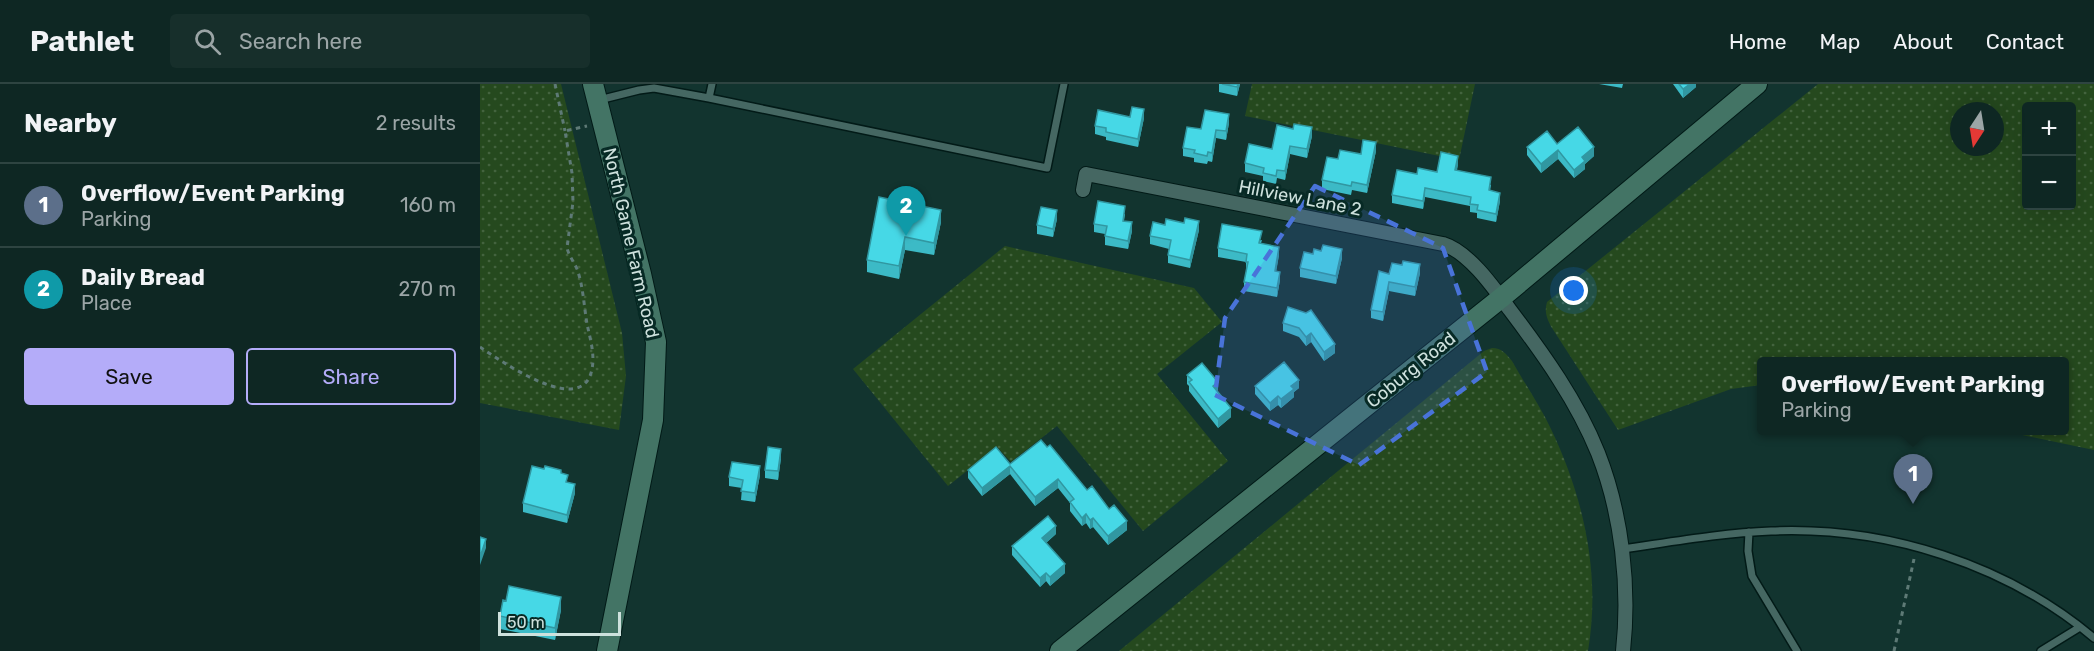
<!DOCTYPE html>
<html lang="en">
<head>
<meta charset="utf-8">
<style>
  body { margin:0; font-family:Rubik,sans-serif; background:#172f2b; color:#f1f3f6 }
  .controls { position:absolute; right:18px; top:18px; display:grid; overflow:hidden; border-radius:6px; box-shadow:0 6px 24px #0002 }
  .controls button { width:54px; height:54px; display:grid; place-items:center; padding:0; border:0; border-bottom:2px solid #2e4441; background:#0e2723; color:#f1f3f6; font:30px sans-serif }
  .compass { position:absolute; left:1470px; top:18px; width:54px; height:54px; border-radius:50%; background:#0e2723; box-shadow:0 6px 24px #0002; rotate:192deg }
  .scale { position:absolute; left:18px; bottom:15px; width:123px; box-sizing:border-box; padding-left:6px; border:3px solid #cee1dd; border-top:0; font-size:16px; line-height:21px; white-space:nowrap; color:#cee1dd; -webkit-text-stroke:4px #072a25; paint-order:stroke }
  .you { position:absolute; left:1094px; top:207px; width:21px; height:21px; margin:-15px; border:4px solid #fff; border-radius:50%; background:#1a73e8; box-shadow:0 0 0 9px #1a73e833 }
  .badge { display:grid; place-items:center; width:39px; height:39px; border-radius:50%; background:#b4acf9; color:#fff; font-size:20px; font-weight:700 }
  .pin { position:absolute; translate:-50% -50px; filter:drop-shadow(0 2px 3px #0008) }
  .pin::after { content:''; position:absolute; top:32px; width:21px; height:18px; background:inherit; clip-path:polygon(0 0,100% 0,50% 100%) }
  .popup { position:absolute; left:1277px; top:273px; width:312px; height:78px; box-sizing:border-box; display:grid; place-content:center; border-radius:6px; background:#0e2723; filter:drop-shadow(0 2px 4px #0005); font-size:20px; white-space:nowrap; color:#9ba5a6 }
  .popup b { font-size:22px; color:#f1f3f6 }
  .popup::after { content:''; position:absolute; left:50%; top:100%; margin-left:-12px; border:12px solid transparent; border-top-color:#0e2723 }
  .list { margin:0; padding:0; list-style:none }
  h2 { display:flex; justify-content:space-between; align-items:center; height:78px; margin:0; padding:0 24px; font-size:26px }
  h2 small { font-size:20px; font-weight:400; color:#9ba5a6 }
  .list li { display:grid; grid-template-columns:39px 1fr auto; gap:18px; align-items:center; box-sizing:border-box; height:84px; padding:0 24px; border-top:2px solid #2e4441 }
  .list b { display:block; font-size:22px; white-space:nowrap }
  .list p { margin:0; font-size:20px; white-space:nowrap; color:#9ba5a6 }
  .list em { font-size:20px; font-style:normal; color:#9ba5a6 }
  .actions { display:flex; gap:12px; padding:18px 24px }
  .actions a { flex:1; padding:14px 0; border:2px solid #b4acf9; border-radius:6px; text-align:center; font-size:21px; color:#b4acf9 }
  .actions .main { background:#b4acf9; color:#111 }
  .icon { flex:none; width:33px; height:33px; fill:none; stroke:currentColor; stroke-width:2; stroke-linecap:round; stroke-linejoin:round }
  .map { position:relative; flex:none; width:1614px; height:567px; overflow:hidden }
  header { display:flex; align-items:center; gap:36px; box-sizing:border-box; height:84px; padding:0 30px; background:#0e2723; border-bottom:2px solid #2e4441 }
  header strong { font-size:28px }
  nav { display:flex; gap:33px; margin-inline-start:auto; font-size:21px }
  .search { width:420px; height:54px; background:#172f2b; display:flex; align-items:center; gap:15px; box-sizing:border-box; padding:0 21px; border-radius:6px; color:#9ba5a6; font-size:22px }
  main { display:flex }
  aside { flex:1; background:#0e2723 }
  .map>svg:first-child { display:block }
</style>
</head>
<body>
<header>
<strong>Pathlet</strong>
<div class="search"><svg class="icon" aria-label="search" viewBox="0 0 24 24"><circle cx="10" cy="10" r="6"/><path d="M15 15l6 6"/></svg>Search here</div>
<nav><a>Home</a><a>Map</a><a>About</a><a>Contact</a></nav>
</header>
<main>
<aside>
<h2>Nearby<small>2 results</small></h2>
<ul class="list">
<li><span class="badge" style="background:#5c6f8a">1</span><div><b>Overflow/Event Parking</b><p>Parking</p></div><em>160 m</em></li>
<li><span class="badge" style="background:#0f9aa8">2</span><div><b>Daily Bread</b><p>Place</p></div><em>270 m</em></li>
</ul>
<div class="actions"><a class="main">Save</a><a>Share</a></div>
</aside>
<div class="map">
<svg width="1614" height="567" viewBox="0 0 1614 567">
  <defs>
    <pattern id="grass-dots" width="8" height="8" patternUnits="userSpaceOnUse" patternTransform="scale(1.5)"><rect width="8" height="8" fill="#25491e"/><path d="M2 2h.1M6 6h.1" fill="none" stroke="#43633e" stroke-width="1.8" stroke-linecap="round"/></pattern>
  </defs>
  <rect width="100%" height="100%" fill="#12342f"/>
  <!-- grass -->
  <path fill="url(#grass-dots)" fill-rule="evenodd" d="M0,0H81L142,249L146,292L139,346L0,319Z
    M772,0H995L979,76L765,32Z
    M1338,0H1614V366L1523,347L1585,346V278H1282L1281,301L1251,305L1138,346L1072,244C1067,235 1064,228 1067,218ZM1592,22V122H1546V22ZM1479,27H1515V63H1479Z
    M525,162L714,204L742,238L677,290L748,377L663,447L577,342L531,378L517,363L468,402L373,285Z
    M1012,264C1022,264 1026,270 1032,277C1045,300 1060,322 1071,345C1104,414 1121,491 1108,567H639L1004,267Z"/>
  <g fill="none" stroke-linecap="round" stroke-linejoin="round">
    <!-- service casing -->
    <g stroke="#021a17" stroke-width="10">
      <path id="service" d="M229,14L567,84L584,0
        M119,16L159,6L174,4L229,14L232,0
        M1269,448L1268,467L1272,492L1317,567
        M1142,465C1191,458 1241,449 1291,447C1406,442 1526,480 1614,554
        M1561,567L1600,543"/>
    </g>
    <!-- minor casing -->
    <g stroke="#021a17" stroke-width="16">
      <path id="minor" d="M603,106L606,90L963,160C989,168 1014,204 1030,226C1064,271 1097,317 1118,369C1142,430 1150,503 1143,567"/>
    </g>
    <!-- secondary casing -->
    <g stroke="#021a17" stroke-width="22">
      <path id="secondary" d="M113,0L161,190L176,258L173,336L127,567
        M580,567L1021,214L1277,0"/>
    </g>
    <!-- path -->
    <path stroke="#5e7a76" stroke-width="3" stroke-dasharray="4.5 4.5" stroke-linecap="butt" d="M75,0L85,47
      M0,263C21,277 103,335 112,285C115,270 110,254 107,240C104,222 103,201 97,185C94,178 89,172 87,164L93,118L92,89L85,47L107,42
      M1414,567L1434,475"/>
    <!-- service -->
    <use href="#service" stroke="#456762" stroke-width="7"/>
    <!-- minor -->
    <use href="#minor" stroke="#456762" stroke-width="14"/>
    <!-- secondary -->
    <use href="#secondary" stroke="#437465" stroke-width="20"/>
  </g>
  <!-- wall -->
  <path fill="#3cbac6" d="M739,0H760L757,12L739,8Z
    M1119,0H1143L1142,4Z
    M1193,0H1216V3L1203,14Z
    M650,33L664,34L658,63L626,56V53L615,50V42Z
    M749,39L746,56L736,54L732,78L728,77L727,80L714,78V74L703,72V64L721,45Z
    M832,52L827,74L810,70L805,96L797,94L796,100L783,97V92L765,88V79L792,65Z
    M1077,60L1114,72L1105,80V85L1094,94L1078,75L1061,89L1047,71V63Z
    M896,67L887,109L872,106L871,111L842,105V96L858,75Z
    M978,80L977,86L1011,101L1010,107L1020,117L1016,138L997,134V129L990,128V122L945,113L943,125L912,119V111L937,90L957,88Z
    M399,113L461,138L454,171L425,166L419,195L387,188V176Z
    M645,130L644,137L652,147L648,165L625,161V150L614,148V140Z
    M577,135L573,153L557,150V141Z
    M685,141L719,146L710,184L688,179V171L689,165L670,160V152Z
    M782,156L781,159L799,171L796,187L800,196L797,213L764,207V198L767,187L766,186V178L738,173V164Z
    M833,170L862,174L856,200L820,193V184Z
    M940,189L935,212L909,207L903,237L891,234V226L909,190Z
    M808,223L855,269L844,277L831,258L826,262L819,253L803,247V239Z
    M707,291L738,306L737,307L751,333L738,344L709,307V302L707,300Z
    M775,302L819,304L814,308V313L801,324L798,321L790,327L775,310Z
    M567,363L607,406L647,446L628,461L613,443L610,445L606,439L602,442L590,427V419L578,404L555,422L530,390L502,412L488,394V386L530,380Z
    M301,374L298,396L285,394V386Z
    M81,389L95,409L87,439L43,428V419Z
    M280,391L275,418L261,416L262,404L249,402V393Z
    M576,450L566,459L585,489L570,502L566,497L560,503L532,471V462Z
    M81,526L75,556L20,545V532Z"/>
  <!-- shaded-wall -->
  <path fill="#3197a1" d="M758,0H760L757,12V3Z
    M1210,0H1216V3L1203,14V5Z
    M664,25V34L658,63V55Z
    M749,30V39L746,56V47Z
    M832,43V52L827,74V65Z
    M736,46V54L732,78V69Z
    M896,58V67L887,109V101Z
    M810,62V70L805,96V87Z
    M1114,63V72L1105,80V85L1094,94V86L1102,73Z
    M1078,66V75L1061,89V80Z
    M978,72V80L975,94V86Z
    M945,104V113L943,125V117Z
    M1020,109V117L1016,138V130Z
    M461,126V138L454,171V159Z
    M577,126V135L573,153V145Z
    M719,137V146L710,184V176Z
    M652,138V147L648,165V157Z
    M425,153V166L419,195V182Z
    M799,163V171L795,195V187Z
    M862,165V174L856,200V192Z
    M940,180V189L935,212V203Z
    M800,188V196L797,213V204Z
    M909,198V207L903,237V228Z
    M831,249V258L826,262V253Z
    M855,260V269L844,277V268Z
    M819,296V304L814,308V313L801,324V315L811,302Z
    M738,298V306L733,310V302Z
    M798,312V321L790,327V319Z
    M751,324V333L738,344V335Z
    M301,365V374L298,396V387Z
    M280,382V391L275,418V409Z
    M530,382V390L502,412V404Z
    M578,395V404L555,422V413Z
    M95,400V409L87,439V431Z
    M606,430V439L602,442V434Z
    M613,434V443L610,445V436Z
    M647,437V446L628,461V452Z
    M576,442V450L562,462V454Z
    M6,455V464L0,481V473Z
    M585,480V489L570,502V493Z
    M566,489V497L560,503V494Z
    M81,513V526L75,556V544Z"/>
  <!-- building -->
  <path fill="#46d8e6" stroke="#3197a1" stroke-width="1.5" d="M742,0H758L757,3Z
    M1199,0H1210L1203,5Z
    M652,23L664,25L658,55L626,48V44L615,42L618,26L650,33Z
    M725,26L749,30L746,47L736,46L732,69L728,68L727,72L714,69L715,66L703,64L707,43L721,45Z
    M814,40L832,43L827,65L810,62L805,87L797,86L796,92L783,89L784,84L765,79L769,60L792,65L797,41L813,45Z
    M1098,43L1114,63L1102,73L1105,77L1094,86L1078,66L1061,80L1047,63L1067,47L1077,60Z
    M883,56L896,58L887,101L872,98L871,102L842,96L847,73L858,75L860,66L881,70Z
    M961,68L978,72L975,86L1011,93L1009,106L1020,109L1016,130L997,126L998,121L990,120L991,113L945,104L943,117L912,111L917,86L937,90L938,84L957,88Z
    M399,113L461,126L454,159L425,153L419,182L387,176Z
    M618,117L645,122L643,137L652,138L648,157L625,152L627,142L614,140Z
    M561,123L577,126L573,145L557,141Z
    M705,134L719,137L710,176L688,171L691,156L670,152L673,138L685,141L686,135L704,139Z
    M742,140L782,147L779,159L799,163L795,187L800,188L797,204L764,198L768,178H766L767,170L738,164Z
    M843,161L862,165L856,192L820,184L824,168L833,170L834,165L841,167Z
    M923,177L940,180L935,203L909,198L903,228L891,226L899,187L909,190L912,179L922,181Z
    M808,223L826,229L831,226L855,260L844,268L831,249L826,253L819,244L803,239Z
    M804,278L819,296L811,302L814,305L801,315L798,312L790,319L775,302Z
    M722,279L738,298L733,302L751,324L738,335L709,298L712,296L707,291Z
    M561,356L567,363L570,361L607,406L612,402L629,425L634,421L647,437L628,452L613,434L610,436L606,430L602,434L590,418L594,415L578,395L555,413L530,382L502,404L488,386L516,363L530,380Z
    M288,363L301,365L298,387L285,386Z
    M252,378L280,382L275,409L261,407L263,396L249,393Z
    M52,382L64,385L65,382L81,386V389L88,391L86,398L95,400L87,431L43,419Z
    M568,432L576,442L562,454L585,480L570,493L566,489L560,494L532,462Z
    M0,453L6,455L0,473Z
    M29,502L81,513L75,544L20,532L23,516L26,517Z"/>
  <!-- marked area -->
  <path fill="#4973d9" fill-opacity="0.2" stroke="#4973d9" stroke-width="4.5" stroke-dasharray="12 8" stroke-linejoin="round" d="M835,102L963,164L1007,288L879,381L735,311L745,234Z"/>
  <g text-anchor="middle" stroke-width="6" stroke-linejoin="round" paint-order="stroke">
    <!-- street labels -->
    <g font-size="18" fill="#cee1dd" stroke="#072a25">
      <text transform="translate(820 114) rotate(11)" y="6">Hillview Lane 2</text>
      <text transform="translate(151 159) rotate(77)" y="6">North Game Farm Road</text>
      <text transform="translate(931 286) rotate(-39)" y="6">Coburg Road</text>
    </g>
  </g>
</svg>
<div class="controls">
<button>+</button>
<button>−</button>
</div>
<svg class="compass" viewBox="-18 -18 36 36"><path d="M0-13l5 13h-10z" fill="#e53935"/><path d="M0 13l5-13h-10z" fill="#9ba5a6"/></svg>
<div class="scale">50 m</div>
<div class="you"></div>
<div class="pin badge" style="left:1433px;top:420px;background:#5c6f8a">1</div>
<div class="popup"><b>Overflow/Event Parking</b>Parking</div>
<div class="pin badge" style="left:426px;top:152px;background:#0f9aa8">2</div>
</div>
</main>
</body>
</html>
